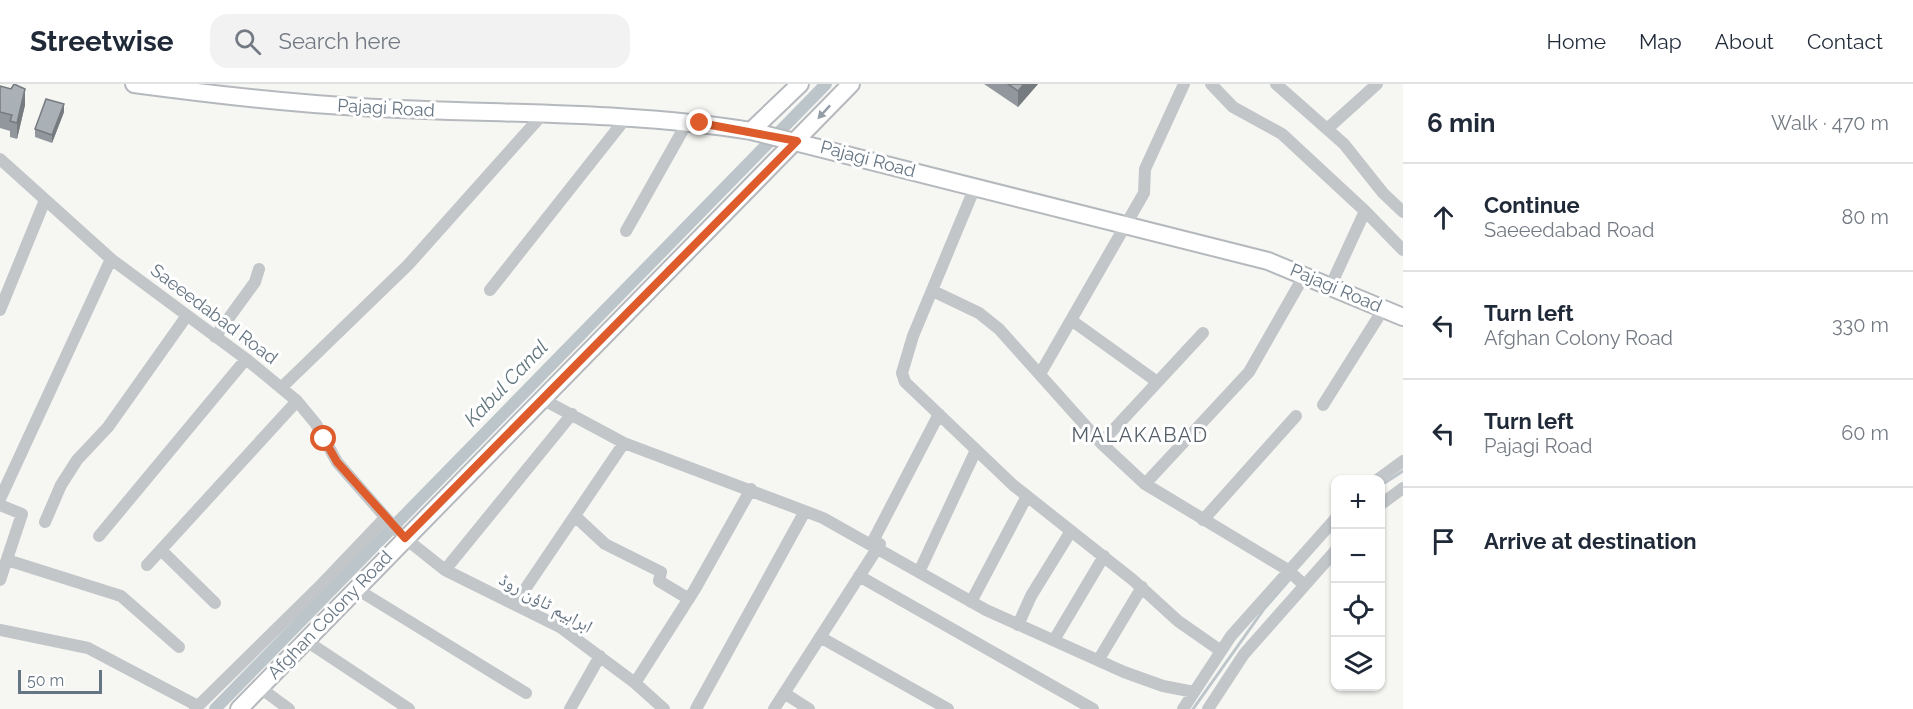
<!DOCTYPE html>
<html lang="en">
<head>
<meta charset="utf-8">
<style>
  body { margin:0; font-family:Raleway,"Noto Naskh Arabic",sans-serif; background:#f2f2f3; color:#1f2937 }
  .controls { position:absolute; right:18px; bottom:18px; display:grid; overflow:hidden; border-radius:12px; box-shadow:0 2px 4px #0004 }
  .controls button { width:54px; height:54px; display:grid; place-items:center; padding:0; border:0; border-bottom:2px solid #e0e1e3; background:#fff; color:#1f2937; font:30px sans-serif }
  .scale { position:absolute; left:18px; bottom:15px; width:84px; box-sizing:border-box; padding-left:6px; border:3px solid #667583; border-top:0; font-size:16px; line-height:21px; white-space:nowrap; color:#667583; -webkit-text-stroke:4px #fff; paint-order:stroke }
  .stop { position:absolute; width:18px; height:18px; margin:-14px; border:4px solid #de5c2c; border-radius:50%; background:#fff }
  .stop.end { background:#de5c2c; border-color:#fff; box-shadow:0 2px 6px #0008 }
  .list { margin:0; padding:0; list-style:none }
  h2 { display:flex; justify-content:space-between; align-items:center; height:78px; margin:0; padding:0 24px; font-size:26px }
  h2 small { font-size:20px; font-weight:400; color:#747a83 }
  .list li { display:grid; grid-template-columns:39px 1fr auto; gap:18px; align-items:center; box-sizing:border-box; height:108px; padding:0 24px; border-top:2px solid #e0e1e3 }
  .list b { display:block; font-size:22px; white-space:nowrap }
  .list p { margin:0; font-size:20px; white-space:nowrap; color:#747a83 }
  .list em { font-size:20px; font-style:normal; color:#747a83 }
  .icon { flex:none; width:33px; height:33px; fill:none; stroke:currentColor; stroke-width:2; stroke-linecap:round; stroke-linejoin:round }
  .map { position:relative; flex:none; width:1403px; height:625px; overflow:hidden }
  header { display:flex; align-items:center; gap:36px; box-sizing:border-box; height:84px; padding:0 30px; background:#fff; border-bottom:2px solid #e0e1e3 }
  header strong { font-size:28px }
  nav { display:flex; gap:33px; margin-inline-start:auto; font-size:21px }
  .search { width:420px; height:54px; background:#f2f2f3; display:flex; align-items:center; gap:15px; box-sizing:border-box; padding:0 21px; border-radius:18px; color:#747a83; font-size:22px }
  main { display:flex }
  aside { flex:1; background:#fff }
  .map>svg:first-child { display:block }
</style>
</head>
<body>
<header>
<strong>Streetwise</strong>
<div class="search"><svg class="icon" aria-label="search" viewBox="0 0 24 24"><circle cx="10" cy="10" r="6"/><path d="M15 15l6 6"/></svg>Search here</div>
<nav><a>Home</a><a>Map</a><a>About</a><a>Contact</a></nav>
</header>
<main>
<div class="map">
<svg width="1403" height="625" viewBox="0 0 1403 625">
  <rect width="100%" height="100%" fill="#f6f6f3"/>
  <g fill="none" stroke-linecap="round" stroke-linejoin="round">
    <!-- stream -->
    <path stroke="#bcc5ca" stroke-width="3" d="M1380,402L1403,387
      M1193,625L1264,525L1291,494"/>
    <!-- canal -->
    <path stroke="#bcc5ca" stroke-width="12" d="M215,625L826,0"/>
    <!-- major casing -->
    <g stroke="#b5b9bd" stroke-width="20">
      <path id="major" d="M134,0C209,10 284,19 360,23C490,31 622,26 751,47L1268,177L1403,233
        M751,47L800,0
        M239,625L851,0"/>
    </g>
    <!-- minor -->
    <path stroke="#c2c6c9" stroke-width="12" d="M1211,0L1233,23L1282,50L1365,127L1403,166
      M1276,0L1344,60L1383,109L1403,128
      M1327,45L1377,0
      M0,75L111,175L246,275L297,317L316,340L337,378L401,451L445,486L560,543L635,599L664,625
      M975,103L913,252L902,289L905,298L1013,401L1133,496L1178,537L1221,567
      M626,147L688,37
      M1331,201L1365,127
      M490,206L626,34
      M933,207L979,229L999,245L1101,359L1145,400L1288,486L1303,500
      M0,226L45,116
      M1071,236L1156,297
      M215,253L255,198L259,185
      M1040,290L1144,109L1145,85L1184,0
      M281,304L408,181L542,31
      M542,315L624,359L823,434L986,526L1124,588L1163,602L1194,608
      M1323,321L1384,224
      M1101,359L1203,249
      M1377,396L1403,377
      M1145,400L1249,288L1305,190
      M0,415L111,175
      M0,421L22,430L0,496
      M1380,421L1403,404
      M576,433L605,460L661,488L659,497L689,515
      M1203,436L1296,332
      M45,438L61,401L77,376L108,343L186,233
      M99,452L246,275
      M161,466L215,519
      M7,476L121,512L179,563
      M147,481L297,317
      M445,486L572,330
      M919,488L976,366
      M859,492L1093,625
      M355,504L526,609
      M971,518L1027,412
      M515,520L624,359
      M1018,541L1031,512L1071,447
      M0,546L88,564L198,622
      M820,553L948,625
      M305,556L409,625
      M1054,556L1104,472
      M1099,575L1142,503
      M635,599L695,505L751,405
      M259,603L289,625
      M784,609L809,625
      M195,625L322,500L385,434
      M570,625L600,572
      M696,625L804,429
      M774,625L880,460L873,457L939,330
      M1183,625L1231,552L1336,434
      M1208,625L1244,570L1336,466"/>
    <!-- major -->
    <use href="#major" stroke="#fff" stroke-width="16"/>
  </g>
  <!-- wall -->
  <path fill="#91979d" d="M984,0H1038L1018,23Z
    M0,2L11,5L25,21L17,55L10,53V47L0,44Z
    M64,28L52,59L35,53V45Z"/>
  <!-- shaded-wall -->
  <path fill="#767b7f" d="M1024,0H1038L1018,23V7Z
    M25,5V21L17,55V39Z
    M64,20V28L52,59V51Z"/>
  <!-- building -->
  <path fill="#a9b0b6" stroke="#767b7f" stroke-width="1.5" d="M14,0L25,5L17,39L10,37L12,31L0,28V2L11,5Z
    M1008,0H1024L1018,7Z
    M46,15L64,20L52,51L35,45Z"/>
  <!-- one-way arrows -->
  <defs><path id="oneway-solid" d="M-6-.8H1V-3.2L6.5 0L1 3.2V.8H-6Z" transform="scale(1.5)"/></defs>
  <use fill="#949ea8" href="#oneway-solid" transform="translate(824 28) rotate(133)"/>
  <g fill="none" stroke-linecap="round" stroke-linejoin="round">
    <!-- route -->
    <path stroke="#de5c2c" stroke-width="8" d="M324,355L337,378L405,454L797,57L700,39"/>
  </g>
  <g text-anchor="middle" stroke-width="6" stroke-linejoin="round" paint-order="stroke">
    <!-- street labels -->
    <g font-size="18" fill="#667583" stroke="#fff">
      <text transform="translate(386 24) rotate(3)" y="6">Pajagi Road</text>
      <text transform="translate(868 75) rotate(15)" y="6">Pajagi Road</text>
      <text transform="translate(1336 204) rotate(23)" y="6">Pajagi Road</text>
      <text transform="translate(214 230) rotate(37)" y="6">Saeeedabad Road</text>
      <text transform="translate(546 519) rotate(29)" y="6">ابراہیم ٹاؤن روڈ</text>
      <text transform="translate(330 531) rotate(-46)" y="6">Afghan Colony Road</text>
    </g>
    <!-- water labels -->
    <g font-size="20" font-style="italic" fill="#62777f" stroke="#fff">
      <text transform="translate(506 299) rotate(-46)" y="7">Kabul Canal</text>
    </g>
    <!-- neighbourhood labels -->
    <g font-size="20" letter-spacing="1.5" fill="#545f69" stroke="#fff">
      <text x="1140" y="358">MALAKABAD</text>
    </g>
  </g>
</svg>
<div class="controls">
<button>+</button>
<button>−</button>
<button><svg class="icon" aria-label="locate" viewBox="0 0 24 24"><circle cx="12" cy="12" r="6"/><path d="M12 2v4M12 18v4M2 12h4M18 12h4"/></svg></button>
<button><svg class="icon" aria-label="layers" viewBox="0 0 24 24"><path d="M12 4l9 5-9 5-9-5zM3 14l9 5 9-5"/></svg></button>
</div>
<div class="scale">50 m</div>
<div class="stop" style="left:324px;top:355px"></div>
<div class="stop end" style="left:700px;top:39px"></div>
</div>
<aside>
<h2>6 min<small>Walk · 470 m</small></h2>
<ul class="list">
<li><svg class="icon" aria-label="ahead" viewBox="0 0 24 24"><path d="M12 20V5M6 11l6-6 6 6"/></svg><div><b>Continue</b><p>Saeeedabad Road</p></div><em>80 m</em></li>
<li><svg class="icon" aria-label="left" viewBox="0 0 24 24"><path d="M17 20v-9H6M10 6l-5 5 5 5"/></svg><div><b>Turn left</b><p>Afghan Colony Road</p></div><em>330 m</em></li>
<li><svg class="icon" aria-label="left" viewBox="0 0 24 24"><path d="M17 20v-9H6M10 6l-5 5 5 5"/></svg><div><b>Turn left</b><p>Pajagi Road</p></div><em>60 m</em></li>
<li><svg class="icon" aria-label="arrive" viewBox="0 0 24 24"><path d="M6 21V4h12l-3 4 3 4H6"/></svg><div><b>Arrive at destination</b></div></li>
</ul>
</aside>
</main>
</body>
</html>
